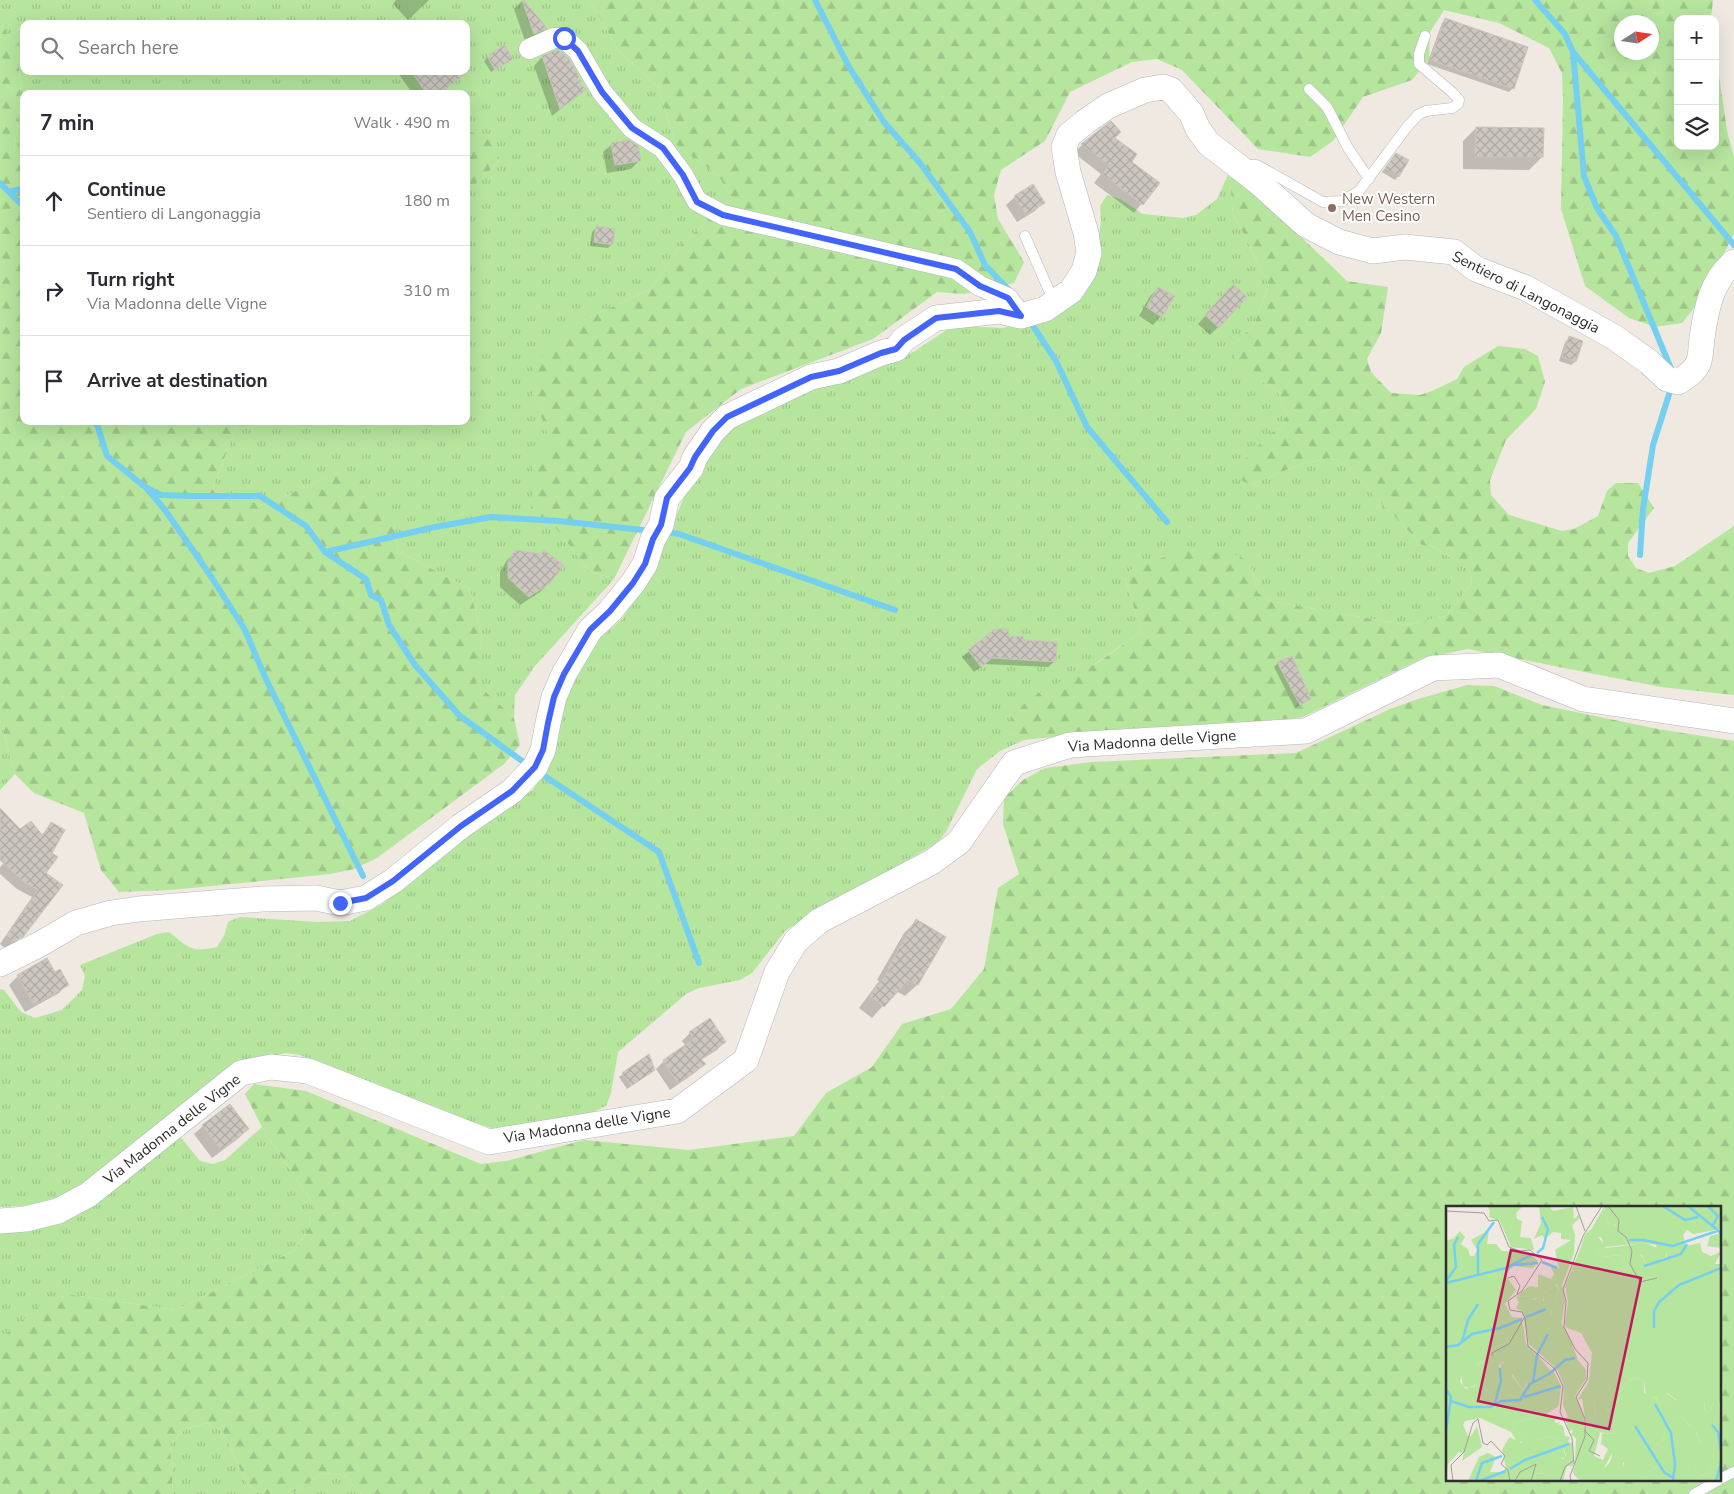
<!DOCTYPE html>
<html lang="en">
<head>
<meta charset="utf-8">
<style>
  body { margin:0; font-family:"Nunito Sans",sans-serif; background:#f2f2f3; color:#2b2b33 }
  .controls { position:absolute; right:15px; top:15px; display:grid; overflow:hidden; border-radius:10px; box-shadow:0 5px 20px #0002 }
  .controls button { width:45px; height:45px; display:grid; place-items:center; padding:0; border:0; border-bottom:1px solid #e1e1e2; background:#fff; color:#2b2b33; font:25px sans-serif }
  .compass { position:absolute; left:1614px; top:15px; width:45px; height:45px; border-radius:50%; background:#fff; box-shadow:0 5px 20px #0002; rotate:78deg }
  .stop { position:absolute; width:15px; height:15px; margin:-11px; border:4px solid #4264fb; border-radius:50%; background:#fff }
  .stop.end { background:#4264fb; border-color:#fff; box-shadow:0 1px 5px #0008 }
  .list { margin:0; padding:0; list-style:none }
  h2 { display:flex; justify-content:space-between; align-items:center; height:65px; margin:0; padding:0 20px; font-size:21px }
  h2 small { font-size:16px; font-weight:400; color:#7c7c81 }
  .list li { display:grid; grid-template-columns:32px 1fr auto; gap:15px; align-items:center; box-sizing:border-box; height:90px; padding:0 20px; border-top:1px solid #e1e1e2 }
  .list b { display:block; font-size:19px; white-space:nowrap }
  .list p { margin:0; font-size:16px; white-space:nowrap; color:#7c7c81 }
  .list em { font-size:16px; font-style:normal; color:#7c7c81 }
  .icon { flex:none; width:28px; height:28px; fill:none; stroke:currentColor; stroke-width:2; stroke-linecap:round; stroke-linejoin:round }
  .map { position:relative; flex:none; width:1734px; height:1494px; overflow:hidden }
  .search { position:absolute; background:#fff; box-shadow:0 5px 20px #0002; left:20px; top:20px; width:450px; height:55px; display:flex; align-items:center; gap:12px; box-sizing:border-box; padding:0 18px; border-radius:10px; color:#7c7c81; font-size:19px }
  .panel { position:absolute; background:#fff; box-shadow:0 5px 20px #0002; left:20px; top:90px; width:450px; height:335px; border-radius:10px }
  .map>svg:first-child { display:block }
</style>
</head>
<body>
<div class="map">
<svg width="1734" height="1494" viewBox="0 0 1734 1494">
  <defs>
    <pattern id="grass-tufts" width="24" height="20" patternUnits="userSpaceOnUse" patternTransform="scale(1.25)"><rect width="24" height="20" fill="#b6e59e"/><path d="M3 7l-1-3M5 7V3M7 7l1-3M15 17l-1-3M17 17v-4M19 17l1-3" fill="none" stroke="#9dc588"/></pattern>
    <pattern id="forest-firs" width="22" height="20" patternUnits="userSpaceOnUse" patternTransform="scale(1.25)"><rect width="22" height="20" fill="#b6e59e"/><path d="M5 1l3.5 6h-7zM16 11l3.5 6h-7z" fill="#9dc588"/></pattern>
    <pattern id="building-cross-hatch" width="8" height="8" patternUnits="userSpaceOnUse" patternTransform="scale(1.25)"><rect width="8" height="8" fill="#cbc7bf"/><path d="M0 0l8 8M0 8l8-8" fill="none" stroke="#afaba4"/></pattern>
  </defs>
  <rect width="100%" height="100%" fill="#efe9e1"/>
  <!-- grass -->
  <path fill="url(#grass-tufts)" fill-rule="evenodd" d="M0,0H589L619,51L659,88L675,144L719,176L732,199L681,245L651,289L575,324L533,392L551,442L534,467L555,527L589,571L614,579L535,666L515,695L514,718L475,683L482,638L470,589L398,551L394,524L338,473L263,505L212,489L239,421H466V199L471,189L499,161L472,132L466,133V94H24V164L14,151L21,99L18,47L0,23ZM24,24H466V71H24Z
    M1229,173L1233,213L1269,285L1254,325L1235,343L1240,369L1277,390L1287,415L1281,427L1269,434L1250,485L1301,464L1330,458L1343,463L1422,545L1436,548L1470,571L1472,584L1446,616L1406,625L1270,601L1258,593L1250,565L1125,577L1141,632L1096,663L1011,734L1024,740L1000,751L977,769L946,832L937,843L786,930L752,973L740,980L699,988L686,994L618,1052L611,1093L606,1106L593,1112L566,1118L495,1129L472,1122L300,1055L286,1053L232,1066L76,1191L36,1205L0,1207V989L4,990L21,1012L35,1018L62,1010L82,990L85,976L80,965L157,934L169,932C189,948 191,953 217,947L224,936L228,922L240,917L317,922L350,921L381,905L501,809L533,790L553,754L563,702L590,647L621,620L656,566L688,487L718,438L743,418L787,399L867,372L915,351L948,329L961,326L1002,328L1040,319L1096,262L1101,220L1100,206L1107,195L1120,199L1143,214L1183,218L1196,215L1217,199Z
    M0,720L15,774L0,790Z
    M262,1127L311,1201L309,1228L295,1250L176,1310L72,1295L0,1339V1231L179,1135L200,1161L213,1164L225,1160Z
    M207,1423L223,1432L247,1484L263,1494H173L170,1444L185,1429Z
    M323,1473L344,1475L361,1494H291Z"/>
  <!-- forest -->
  <path fill="url(#forest-firs)" fill-rule="evenodd" d="M589,0H1713L1711,19H1678V146H1715V46L1727,131L1734,157V234L1699,302L1682,323L1655,327L1629,318L1585,286L1561,209L1563,99L1562,73L1549,48L1499,23L1444,10L1430,32L1429,59L1412,80L1363,97L1333,141L1310,157L1258,149L1182,70L1157,59L1132,62L1070,92L1045,141L1001,170L994,195L998,219L1024,262L1014,283L964,294L937,292L873,339L741,389L686,432L614,579L589,571L555,527L530,521L534,467L550,442L533,392L534,364L575,324L651,289L681,245L732,199L719,176L675,144L659,88L619,51ZM1622,22H1652V52H1622Z
    M0,23L18,47L21,99L14,151L24,164V421H239L212,489L263,505L338,473L363,481L394,524L398,551L470,589L482,638L476,683L514,718L520,745L504,764L377,858L354,869L330,874L171,890L119,892L101,870L84,813L34,793L15,774L0,720Z
    M472,132L497,144L499,161L471,189L466,199V133Z
    M1229,173L1242,180L1347,281L1388,287L1381,333L1367,359L1371,372L1391,393L1420,395L1432,391L1457,379L1464,367L1498,346L1525,349L1538,356L1545,382L1536,409L1506,440L1490,480L1491,495L1509,515L1562,531L1574,529L1598,516L1607,491L1616,483H1638L1654,508L1628,543V556L1636,568L1649,573L1675,566L1734,526V695L1661,687L1468,649L1423,658L1303,717L1266,723L1127,729L1024,740L1011,734L1009,722C1032,688 1064,683 1097,663C1112,653 1126,642 1141,632L1125,577L1133,567L1187,550L1239,555L1250,565L1258,593L1270,601L1406,625L1446,616L1472,584L1470,571L1436,548L1422,545L1343,463L1330,458L1301,464L1250,485L1238,478L1240,465L1269,434L1281,427L1287,415L1277,390L1239,369L1235,357V343L1254,325L1269,285L1233,213Z
    M1467,685L1494,686L1542,705L1658,729L1734,741V1494H361L344,1475L323,1473L291,1494H263L247,1484L223,1432L207,1423L185,1429L170,1444L173,1494H0V1339L44,1302L72,1295L176,1310L295,1250L309,1228L311,1201L262,1127L245,1094L254,1084L306,1091L481,1164L506,1161L584,1140L689,1150L794,1136L826,1093L872,1067L902,1024L951,1009L984,969L998,888L1019,874L1003,824L1004,798L1023,780L1045,768L1092,762L1296,753L1390,709L1415,700ZM1448,1208H1720V1480H1448Z"/>
  <!-- shadow -->
  <path fill="#0003" d="M396,0H429L408,20L393,4Z
    M523,0L546,28L537,36L525,41L514,9Z
    M1446,19L1513,88L1509,92L1427,64L1442,23Z
    M557,51L584,90L552,116L534,66L542,57Z
    M488,57L511,59L491,72L484,61Z
    M399,71H454L458,78L440,94H413L398,73Z
    M1111,123L1113,138L1130,162L1158,183L1134,213L1094,183L1101,174L1074,153L1082,145Z
    M1476,128L1542,157L1529,170L1463,169V141Z
    M612,144L639,161L631,169L607,173L603,152Z
    M1393,158L1398,176L1395,180L1382,172Z
    M1015,197L1043,202L1035,211L1017,222L1006,205Z
    M596,228L612,244L608,248L590,246L592,232Z
    M1159,288L1161,316L1153,325L1139,316L1150,296Z
    M1225,294L1218,327L1210,335L1198,324Z
    M1569,338L1575,362L1571,365L1559,361L1565,342Z
    M516,551L549,583L540,592L520,605L500,587V572L507,560Z
    M995,630L1007,639L1023,641L1055,661L1048,667L985,664L974,672L962,657Z
    M1291,657L1309,699L1295,708L1274,667L1278,663Z
    M0,810L20,831L41,836L51,823V853L44,873L61,885L22,936L14,943L5,948L0,944L32,897L17,889L0,874V867L4,863L0,859Z
    M916,921L944,937L917,985L905,996L896,991L872,1018L859,1008L879,981L877,980L904,933Z
    M46,960L54,974L67,985L59,993L25,1012L9,985L18,976Z
    M710,1020L724,1042L717,1050L701,1060L704,1064L696,1072L670,1090L656,1069L664,1061L686,1046L682,1041L690,1033Z
    M654,1070L627,1089L619,1077L623,1074Z
    M203,1126L247,1129L239,1138L212,1158L194,1134Z"/>
  <g fill="none" stroke-linecap="round" stroke-linejoin="round">
    <!-- stream -->
    <path stroke="#75cff0" stroke-width="6" d="M815,0L849,67L884,122L920,163L970,232L985,265L1010,291
      M1535,0L1565,34L1573,52L1734,245
      M1573,52L1584,176L1597,208L1616,236L1672,371
      M0,183L24,207
      M9,192L24,188
      M1029,320L1056,361L1087,427L1167,522
      M96,421L107,456L145,487L161,495L190,496H260L306,526L325,552L366,579L371,595L381,600L389,625L415,665L460,716L529,766
      M148,490L165,510L212,578L245,630L265,677L363,876
      M665,532L679,534L895,610
      M325,552L435,527L491,517L559,521L652,531
      M1640,555L1643,509L1653,445L1672,385
      M537,771L659,852L699,963"/>
  </g>
  <!-- building -->
  <path fill="url(#building-cross-hatch)" stroke="#cbc5ba" d="M522,0H524L547,28L534,34Z
    M1445,18L1528,47L1514,89L1430,60Z
    M505,45L513,59L495,70L487,56Z
    M556,50H559L569,59L579,77L577,79L586,90L560,109L542,56Z
    M411,71H469L438,94H427Z
    M1111,121L1121,132L1115,138L1137,154L1132,162L1160,183L1143,205L1102,174L1109,165L1081,144Z
    M1476,127L1544,128L1543,157H1475Z
    M629,140L638,146L641,161L615,165L611,143Z
    M1396,153L1409,160L1399,177L1385,168Z
    M1033,184L1045,203L1026,215L1014,196Z
    M596,226L615,229L613,245L594,242Z
    M1233,284L1247,297L1219,328L1205,315Z
    M1158,287L1175,296L1162,317L1146,307Z
    M1569,336L1583,341L1576,362L1562,357Z
    M515,550L541,554L544,550L564,565L550,583L529,597L508,578V562Z
    M995,629H1008L1009,637L1023,636L1024,640L1057,642L1056,662L992,658L981,667L968,650Z
    M1292,656L1311,699L1300,705L1277,662Z
    M0,808L20,829L31,821L43,836L51,822L65,830L52,853L58,857L46,873L63,885L23,937L12,942L6,937L38,890L24,882L0,860Z
    M916,919L946,937L918,985L908,980L884,1007L870,996L890,969L888,968Z
    M47,958L55,972L60,969L69,985L34,1005L17,975Z
    M710,1018L726,1042L701,1059L706,1064L678,1083L663,1060L694,1039L689,1032Z
    M649,1054L655,1070L631,1086L622,1073Z
    M230,1104L249,1129L221,1150L202,1125Z"/>
  <g fill="none" stroke-linecap="round" stroke-linejoin="round">
    <!-- service casing -->
    <g stroke="#b4b7c1" stroke-width="11">
      <path id="service" d="M1309,89L1327,107L1348,148L1369,179
        M1243,165H1257L1323,202L1342,201L1359,191L1407,127L1418,115L1426,111L1452,108L1458,104L1459,100L1453,93L1419,64V54L1425,36
        M1025,236L1054,302
        M1720,1479L1734,1472
        M1694,1494L1719,1480"/>
    </g>
    <!-- minor casing -->
    <g stroke="#b4b7c1" stroke-width="21">
      <path id="minor" d="M529,49L554,38H564L578,51L602,92L632,128L663,148L683,175L697,201L723,215L956,269L980,286L1008,298L1021,316"/>
    </g>
    <!-- tertiary casing -->
    <g stroke="#b4b7c1" stroke-width="26">
      <path id="tertiary" d="M0,964L42,943L76,923L111,913L139,909L262,899L316,898L340,903L366,898L393,881L461,826L512,791L535,767L543,750L548,723L554,697L564,674L590,630L610,611L633,583L645,564L653,539L661,525L667,498L691,468L695,457L713,431L727,417L811,377L839,371L881,353L896,349L904,339L936,318L999,311L1021,316L1045,309L1071,291L1084,271L1089,253L1086,233L1068,172L1064,147L1069,135L1085,122L1108,106L1145,90L1163,87L1171,90L1191,113L1198,129L1208,143L1257,181L1306,225L1339,242L1373,251L1405,247L1454,252L1476,269L1526,288L1614,337L1649,362L1667,379L1678,382C1686,377 1696,371 1699,361C1701,354 1701,345 1702,338C1706,310 1711,281 1734,262
        M0,1221L26,1219L58,1211L88,1195L241,1073L271,1067L308,1071L489,1142L677,1111L746,1060L777,972L796,941L819,921L932,862L959,842L1014,763L1070,745L1306,731L1433,668L1499,665L1583,699L1734,721"/>
    </g>
    <!-- service -->
    <use href="#service" stroke="#fff" stroke-width="10"/>
    <!-- minor -->
    <use href="#minor" stroke="#fff" stroke-width="20"/>
    <!-- tertiary -->
    <use href="#tertiary" stroke="#fff" stroke-width="25"/>
  </g>
  <g fill="none" stroke-linecap="round" stroke-linejoin="round">
    <!-- route -->
    <path stroke="#4264fb" stroke-width="6" d="M340,903L366,898L393,881L461,826L512,791L535,767L543,750L548,723L554,697L564,674L590,630L610,611L633,583L645,564L653,539L661,525L667,498L690,468L695,457L713,431L727,417L811,377L839,371L881,353L896,349L904,340L936,318L999,311L1021,316L1008,298L980,286L956,269L723,215L697,202L683,175L663,148L632,128L602,92L578,51L564,38"/>
  </g>
  <!-- markers -->
  <circle fill="#8d6e63" stroke="#fff" stroke-width="2" cx="1332" cy="208" r="5"/>
  <g text-anchor="middle" stroke-width="4" stroke-linejoin="round" paint-order="stroke">
    <!-- education labels -->
    <g font-size="15" fill="#785e54" stroke="#fff" text-anchor="start">
      <text x="1342" y="204">New Western<tspan x="1342" dy="17">Men Cesino</tspan></text>
    </g>
    <!-- street labels -->
    <g font-size="15" fill="#2e2e2e" stroke="#fff">
      <text transform="translate(1526 292) rotate(27)" y="5">Sentiero di Langonaggia</text>
      <text transform="translate(1152 741) rotate(-4)" y="5">Via Madonna delle Vigne</text>
      <text transform="translate(587 1125) rotate(-9)" y="5">Via Madonna delle Vigne</text>
      <text transform="translate(172 1129) rotate(-38)" y="5">Via Madonna delle Vigne</text>
    </g>
  </g>
  <!-- overview -->
  <g transform="translate(1446 1206)">
    <rect width="275" height="275" fill="#efe9e1"/>
    <path d="M174,0L172,16L167,20L161,16L158,1ZM146,22L160,42L200,37L220,46V51L201,58L195,48L190,67L187,68L174,49L157,51L150,41H135L138,30ZM109,78L113,84L108,96L104,98V108L109,107L122,128L132,154L140,164V173L129,190L138,211V230L129,255L130,232L125,229L127,224L123,225L119,213L122,211L117,199L118,179L111,163L83,138L76,105L70,102L73,96L70,91L81,90L88,94L92,91L98,95L97,88ZM63,135L76,156L89,157L94,152L104,164L80,175L79,186L56,155L53,159L59,182L58,192L46,197H28L29,179L23,182L17,180L14,164L19,159L37,157L41,145ZM187,172L198,175V187L228,200L221,196L220,187L230,194H258L259,208L265,204L267,196H273L275,258L266,261L260,269L249,266L255,237L250,226L235,210L215,213L219,224L217,234L204,244L212,259L193,274L183,275L176,264L178,257L166,247L151,275H135L129,270L127,266L140,217L136,193L143,190L147,193L150,204L147,215L154,227L148,250L157,254L162,243L155,238L156,227L166,228L185,214L176,197L167,208L160,204L166,201L167,193ZM100,208L109,213V217L115,216L112,218L117,220L119,230L124,231L122,236L126,237L127,260H121L117,275H88L91,267L98,268L103,263L109,250L118,253L120,249L116,239L105,230L90,234L80,228L79,234L72,237L65,226L70,217Z" fill="#b6e59e"/>
    <path d="M41,0H77L70,7L71,13L76,15L74,31L85,32L88,44L65,41L54,15L43,11L44,5ZM103,0L107,5L127,1L128,13L132,9L134,12L126,19L129,29L128,47L116,79L119,95L115,121L109,108L103,107L104,97L108,96L113,84L111,78L98,87L97,96L92,91L86,94L81,90L70,91L83,80L92,81V68L105,73L108,68L105,61L113,62L109,44L125,34L115,33V27L107,26L99,33L96,29L88,33L95,17L93,1ZM174,0H275V23L247,28L241,24L237,29L240,40L254,37L256,46L265,50L275,46L269,58H275V198L267,196L265,204L259,208L258,194L235,197L221,187V196L228,200L219,205L211,192L200,189L198,175L187,172L167,193L168,200L160,204L167,208L177,195H182L189,204L188,211L178,222L165,228L153,226L147,215L150,204L147,193H132L143,175L146,147L135,127L121,122L119,118L122,96L119,80L135,41H150L157,51L174,49L187,68L190,67L189,58L193,55L194,48L201,58L207,53L214,55L221,51L220,46H211L210,39L200,37L157,41L156,32L148,29L146,22L158,1L161,16L169,20ZM43,24L41,38H50L56,45L83,47L92,55L87,62L68,60L62,65L60,70L70,84L59,98L66,111L76,112L80,138L94,152L88,159L74,155L63,135L41,145L39,156L17,161L14,176L20,183L32,179L28,196L46,197L58,192L54,155L65,163L66,170L79,186L81,172L92,165L107,164L115,180L113,197L112,201L100,208L70,217L65,226L34,212L19,215L17,219L22,230H25L31,220L36,241L16,255L18,247L13,246L2,258L0,273V35L8,32L14,25L19,31L15,38L22,43L24,50H28L31,44L25,34ZM275,27V42L261,40L264,30ZM235,210L244,220L251,221L250,227L256,239L249,266L260,269L266,261L275,258V275H191L212,259L204,244L217,234L219,224L214,212ZM82,226L90,234L105,230L116,239L120,252L109,251L101,268L91,267L88,275H22L33,251L42,247L50,251L44,266H57L60,261L56,244L61,235L64,231L75,237ZM167,245H172L177,251V265L184,275H151L152,269L164,256Z" fill="#b6e59e"/>
    <path fill="none" stroke="#75cff0" stroke-width="2.5" d="M217,0L239,14L252,11M242,0L275,27M262,0L272,10L266,21M183,34H197L227,40L271,25M91,47L97,42L102,23L96,11M96,56L111,62M66,59L92,57M198,60L235,48L241,38M32,70V38L48,16M0,75L10,61L8,39L12,31M0,77L60,62L87,48M80,111L100,103M208,122V105L213,96L233,79L275,62M16,136L22,114L32,98M0,141L12,139L26,128L54,122L76,113M87,176L91,149L102,128M0,183L5,191L0,225M78,191L115,180M5,195L23,201H44L55,195L74,194L84,178L103,168L119,154L129,152M49,197L55,175L54,162M209,198L225,227L229,258L227,275M266,219L272,226L275,244M189,220L218,266L227,272M64,263L79,254L123,238M30,275L36,257L56,250M33,275L60,265M270,275L275,256"/>
    <path fill="none" stroke="#a29e99" stroke-width="1" d="M130,0L139,25M162,0L173,14L172,25L180,31L186,45L184,58L194,76L211,72M0,5L38,7L43,15L52,14L63,41L74,45L84,44L96,54L76,85L62,95L64,104L76,106L79,112M62,72L68,70L74,80L71,88M79,112L82,140L109,163L117,180L114,206L126,232L128,258M46,150V147L63,138L78,112M138,224L148,234L143,245L154,250M7,275L5,259L18,246L27,217L32,213L37,237L41,239L45,235L59,250L55,258L62,264L64,275M69,275L74,266L90,258L85,275M114,275L119,261L128,254M125,275L124,270L139,230V213L130,191L141,174L142,157L129,143L118,121L120,95L117,83L137,30L156,0"/>
    <path fill="#c2185b" fill-opacity="0.15" stroke="#c2185b" stroke-width="2.5" d="M65,44L195,72L163,223L32,195Z"/>
    <rect width="275" height="275" fill="none" stroke="#2e2e2e" stroke-width="2.5"/>
  </g>
</svg>
<div class="controls">
<button>+</button>
<button>−</button>
<button><svg class="icon" aria-label="layers" viewBox="0 0 24 24"><path d="M12 4l9 5-9 5-9-5zM3 14l9 5 9-5"/></svg></button>
</div>
<svg class="compass" viewBox="-18 -18 36 36"><path d="M0-13l5 13h-10z" fill="#e53935"/><path d="M0 13l5-13h-10z" fill="#7c7c81"/></svg>
<div class="stop" style="left:564px;top:38px"></div>
<div class="stop end" style="left:340px;top:903px"></div>
<div class="search"><svg class="icon" aria-label="search" viewBox="0 0 24 24"><circle cx="10" cy="10" r="6"/><path d="M15 15l6 6"/></svg>Search here</div>
<section class="panel">
<h2>7 min<small>Walk · 490 m</small></h2>
<ul class="list">
<li><svg class="icon" aria-label="ahead" viewBox="0 0 24 24"><path d="M12 20V5M6 11l6-6 6 6"/></svg><div><b>Continue</b><p>Sentiero di Langonaggia</p></div><em>180 m</em></li>
<li><svg class="icon" aria-label="right" viewBox="0 0 24 24"><path d="M7 20v-9h11M14 6l5 5-5 5"/></svg><div><b>Turn right</b><p>Via Madonna delle Vigne</p></div><em>310 m</em></li>
<li><svg class="icon" aria-label="arrive" viewBox="0 0 24 24"><path d="M6 21V4h12l-3 4 3 4H6"/></svg><div><b>Arrive at destination</b></div></li>
</ul>
</section>
</div>
</body>
</html>
